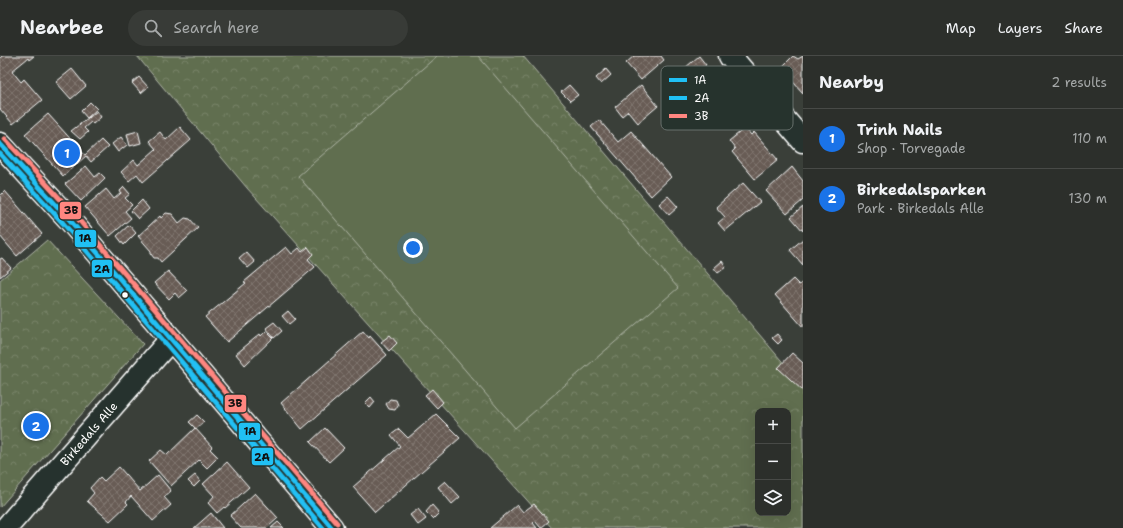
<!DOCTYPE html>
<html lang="en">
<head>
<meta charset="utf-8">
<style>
  body { margin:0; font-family:"Shantell Sans",sans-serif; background:#383b37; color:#f1f3f6 }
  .controls { position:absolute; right:12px; bottom:12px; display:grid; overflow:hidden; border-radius:8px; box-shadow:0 4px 16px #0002 }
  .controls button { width:36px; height:36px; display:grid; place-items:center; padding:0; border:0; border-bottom:1px solid #484a47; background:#2c2f2b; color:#f1f3f6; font:20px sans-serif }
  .you { position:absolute; left:413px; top:192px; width:14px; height:14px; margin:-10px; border:3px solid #fff; border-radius:50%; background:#1a73e8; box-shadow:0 0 0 6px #1a73e833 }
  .badge { display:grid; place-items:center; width:26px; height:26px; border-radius:50%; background:#1a73e8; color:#fff; font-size:13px; font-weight:700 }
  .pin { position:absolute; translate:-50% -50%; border:2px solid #fff; box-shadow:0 1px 4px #0006 }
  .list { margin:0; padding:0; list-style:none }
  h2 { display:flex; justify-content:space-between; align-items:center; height:52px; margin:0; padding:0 16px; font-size:17px }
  h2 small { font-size:13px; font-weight:400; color:#a6a9a9 }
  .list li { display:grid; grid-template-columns:26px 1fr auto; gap:12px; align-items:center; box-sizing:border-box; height:60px; padding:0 16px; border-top:1px solid #484a47 }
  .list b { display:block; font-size:15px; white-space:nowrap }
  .list p { margin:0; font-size:13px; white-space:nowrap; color:#a6a9a9 }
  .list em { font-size:13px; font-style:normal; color:#a6a9a9 }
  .icon { flex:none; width:22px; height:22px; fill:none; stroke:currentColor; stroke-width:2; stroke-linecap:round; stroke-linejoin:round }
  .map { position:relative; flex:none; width:803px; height:472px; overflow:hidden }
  header { display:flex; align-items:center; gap:24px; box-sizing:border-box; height:56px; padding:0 20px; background:#2c2f2b; border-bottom:1px solid #484a47 }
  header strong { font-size:19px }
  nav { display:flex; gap:22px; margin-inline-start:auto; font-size:14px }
  .search { width:280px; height:36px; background:#383b37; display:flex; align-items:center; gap:10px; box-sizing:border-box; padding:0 14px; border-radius:22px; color:#a6a9a9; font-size:15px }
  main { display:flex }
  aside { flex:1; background:#2c2f2b }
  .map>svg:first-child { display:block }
</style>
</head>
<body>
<header>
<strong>Nearbee</strong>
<div class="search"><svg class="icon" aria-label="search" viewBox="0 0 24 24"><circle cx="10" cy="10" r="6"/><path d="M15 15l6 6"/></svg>Search here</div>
<nav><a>Map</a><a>Layers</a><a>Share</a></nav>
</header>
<main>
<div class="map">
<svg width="803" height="472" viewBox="0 0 803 472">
  <defs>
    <pattern id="forest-crowns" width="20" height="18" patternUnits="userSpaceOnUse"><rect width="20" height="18" fill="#606e4f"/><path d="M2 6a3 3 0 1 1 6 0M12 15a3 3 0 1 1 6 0" fill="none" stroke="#788469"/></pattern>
    <pattern id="building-cross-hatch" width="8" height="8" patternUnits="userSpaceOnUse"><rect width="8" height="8" fill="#685c55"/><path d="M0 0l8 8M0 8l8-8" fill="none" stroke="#7f746e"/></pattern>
  </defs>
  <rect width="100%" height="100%" fill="#3a3f39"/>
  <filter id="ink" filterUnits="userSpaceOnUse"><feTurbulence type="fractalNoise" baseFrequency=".025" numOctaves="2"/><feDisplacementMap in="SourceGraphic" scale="8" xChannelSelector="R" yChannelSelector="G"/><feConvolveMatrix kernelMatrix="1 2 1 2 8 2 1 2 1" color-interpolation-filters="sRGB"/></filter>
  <g filter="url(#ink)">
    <!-- forest -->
    <path fill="url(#forest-crowns)" stroke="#b0b6a7" fill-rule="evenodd" d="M137,0H523L803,330V472H552L247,132ZM758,355H788V457H758Z
      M47,184L143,288L0,451V224Z"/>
    <!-- pitch -->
    <path fill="#606e4f" stroke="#b0b6a7" d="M437,0H478L678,232L515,372L298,120Z"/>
    <!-- building -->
    <path fill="url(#building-cross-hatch)" stroke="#fff" d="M2,0H34L29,4L28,2L12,15L21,26L24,23L42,44L13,68L0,53V2Z
      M634,0H661L664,4L641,24L626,7Z
      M699,0L706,9L686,27L678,18Z
      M793,0L798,3L803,0V37L784,16L786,15L782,11Z
      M72,13L86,30L71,43L56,26Z
      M606,13L611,19L601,28L596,22Z
      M139,21L148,31L141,37L132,27Z
      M569,29L578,39L570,45L561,36Z
      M641,29L658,50L638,67L628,55L622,60L615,51Z
      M90,46L97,53L87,62L81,55Z
      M97,55L101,61L93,68L91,66L84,72L88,76L80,83L71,75Z
      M48,58L85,99L101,84L108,91L91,106L86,100L63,120L25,78Z
      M599,64L618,86L631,75L671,121L651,140L591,71Z
      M180,71L191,84L143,126L137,118L129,125L121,116L134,104L138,109L156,93L149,85L160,76L166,84Z
      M745,72L751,79L754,76L778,104L755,123L732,96L735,93L729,85Z
      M138,75L141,87L130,90L127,78Z
      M121,81L127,89L118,96L112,88Z
      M86,110L95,121L100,117L105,122L81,145L65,128Z
      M792,111L803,125V144L787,158L766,135Z
      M743,127L760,146L725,175L718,167L725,161L716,151Z
      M124,131L130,138L125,142L132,149L125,155L131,162L110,180L85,151L106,133L114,143L121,137L120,135Z
      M5,135L42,178L17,200L0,180V140Z
      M668,140L678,151L669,159L659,148Z
      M142,144L149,153L138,163L131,155Z
      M803,151V175L791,161Z
      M166,157L172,158L179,167L185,162L190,163L198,172L161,206L158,202H154L151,198V195L138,180L160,160L161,162Z
      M129,169L136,177L124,189L117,180Z
      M803,183V209L790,194Z
      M286,191L292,198L299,192L302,196L308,191L313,198L308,203L315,211L227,286L205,261L246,227L244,226Z
      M246,196L255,206L248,212L239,202Z
      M2,202L11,212L0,221V203Z
      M722,205L726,211L718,217L714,212Z
      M168,215L187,235L179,242L175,237L169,243L154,227Z
      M793,223L799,229L803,226V271L775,239Z
      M288,255L295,263L289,268L282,260Z
      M274,266L282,275L274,282L266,272Z
      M266,275L273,282L245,309L236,298L260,278L261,280Z
      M363,275L369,282L370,280L387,299L302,373L281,347Z
      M777,278L782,284L778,288L772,282Z
      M390,279L397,287L389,295L381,286Z
      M792,297L803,307V335L778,312Z
      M432,333L443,346L437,352L425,339Z
      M371,341L375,346L370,352L365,347Z
      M390,343L396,344L398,349L395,354L389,353L386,348Z
      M436,358L460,382L375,456L353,431L400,390L391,379L399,373L408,382Z
      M197,359L204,366L196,373L189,366Z
      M195,372L212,391L210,393L218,401L207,412L199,404L171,430L149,405L161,394L167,399Z
      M325,372L344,392L329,406L310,386Z
      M227,406L249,431L225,452L224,451L217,457L208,447L214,440L203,428Z
      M119,411L140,435L158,419L171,435L164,441L171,449L153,465L131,440L126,446L128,448L110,465L87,445L94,437L90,432L100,421L104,425Z
      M195,419L200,425L194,431L188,425Z
      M445,425L460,441L452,448L438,431Z
      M255,437L278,462L267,472H241L230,460Z
      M534,448L549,465L541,472L535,465L533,467L537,472H490L517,449L523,456Z
      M432,449L439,457L433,463L426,456Z
      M418,453L426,463L418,469L410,459Z
      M211,457L223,472H194Z
      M278,466L284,472H271Z"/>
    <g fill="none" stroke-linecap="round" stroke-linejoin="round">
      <!-- minor casing -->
      <g stroke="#fff" stroke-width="25">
        <path id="minor" d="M730,0L803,85
          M6,472L171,283"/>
      </g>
      <!-- tertiary casing -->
      <g stroke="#fff" stroke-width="25">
        <path id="tertiary" d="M0,88L68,162L332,472"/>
      </g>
      <!-- minor -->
      <use href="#minor" stroke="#26332d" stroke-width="22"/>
      <!-- tertiary -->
      <use href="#tertiary" stroke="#26332d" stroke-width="22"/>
      <!-- bus-1 casing -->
      <g stroke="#26332d" stroke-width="8">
        <path id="bus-1" d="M0,88L68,162L332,472"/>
      </g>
      <!-- bus-2 casing -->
      <g stroke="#26332d" stroke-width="8">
        <path id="bus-2" d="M0,98L63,167L323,472"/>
      </g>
      <!-- bus-3 casing -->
      <g stroke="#26332d" stroke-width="8">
        <path id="bus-3" d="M5,83L73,157L337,467"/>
      </g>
      <!-- bus-1 -->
      <use href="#bus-1" stroke="#20c0f4" stroke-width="5"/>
      <!-- bus-2 -->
      <use href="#bus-2" stroke="#20c0f4" stroke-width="5"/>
      <!-- bus-3 -->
      <use href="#bus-3" stroke="#ff8680" stroke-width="5"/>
    </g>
  </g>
  <!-- markers -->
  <circle fill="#fff" stroke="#26332d" stroke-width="1.5" cx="125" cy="239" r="3.5"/>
  <g text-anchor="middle" stroke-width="3" stroke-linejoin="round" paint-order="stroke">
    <!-- street labels -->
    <g font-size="12" fill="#fff" stroke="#26332d">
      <text transform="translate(89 378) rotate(-49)" y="4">Birkedals Alle</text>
    </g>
  </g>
  <!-- legend -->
  <rect x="661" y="10" width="132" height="64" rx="6" fill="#26332d" stroke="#67706c" stroke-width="1"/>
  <rect x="669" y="22" width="18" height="4" fill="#20c0f4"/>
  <rect x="669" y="40" width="18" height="4" fill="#20c0f4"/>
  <rect x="669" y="58" width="18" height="4" fill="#ff8680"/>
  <g font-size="11" fill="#fff">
    <text x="694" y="28">1A</text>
    <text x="694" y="46">2A</text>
    <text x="694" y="64">3B</text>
  </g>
  <g stroke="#26332d" stroke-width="1.5">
    <rect x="59" y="145" width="23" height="19" rx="4" fill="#ff8680"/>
    <rect x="74" y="173" width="23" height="19" rx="4" fill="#20c0f4"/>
    <rect x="91" y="203" width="22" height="19" rx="4" fill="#20c0f4"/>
    <rect x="224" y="338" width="23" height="19" rx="4" fill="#ff8680"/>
    <rect x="238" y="366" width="23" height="19" rx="4" fill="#20c0f4"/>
    <rect x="251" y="391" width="23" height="19" rx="4" fill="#20c0f4"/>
  </g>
  <g font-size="11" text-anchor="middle" font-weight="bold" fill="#111">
    <text x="71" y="158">3B</text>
    <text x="85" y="186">1A</text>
    <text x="102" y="217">2A</text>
    <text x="235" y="351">3B</text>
    <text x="250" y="379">1A</text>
    <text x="262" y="405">2A</text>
  </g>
</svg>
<div class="controls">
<button>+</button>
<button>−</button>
<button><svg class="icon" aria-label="layers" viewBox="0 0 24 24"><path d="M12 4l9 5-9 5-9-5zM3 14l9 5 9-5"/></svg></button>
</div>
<div class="you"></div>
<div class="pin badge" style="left:67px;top:97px">1</div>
<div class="pin badge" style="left:36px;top:370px">2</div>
</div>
<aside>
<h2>Nearby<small>2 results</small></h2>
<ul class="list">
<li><span class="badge">1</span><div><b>Trinh Nails</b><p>Shop · Torvegade</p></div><em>110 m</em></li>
<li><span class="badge">2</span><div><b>Birkedalsparken</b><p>Park · Birkedals Alle</p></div><em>130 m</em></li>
</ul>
</aside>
</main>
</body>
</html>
